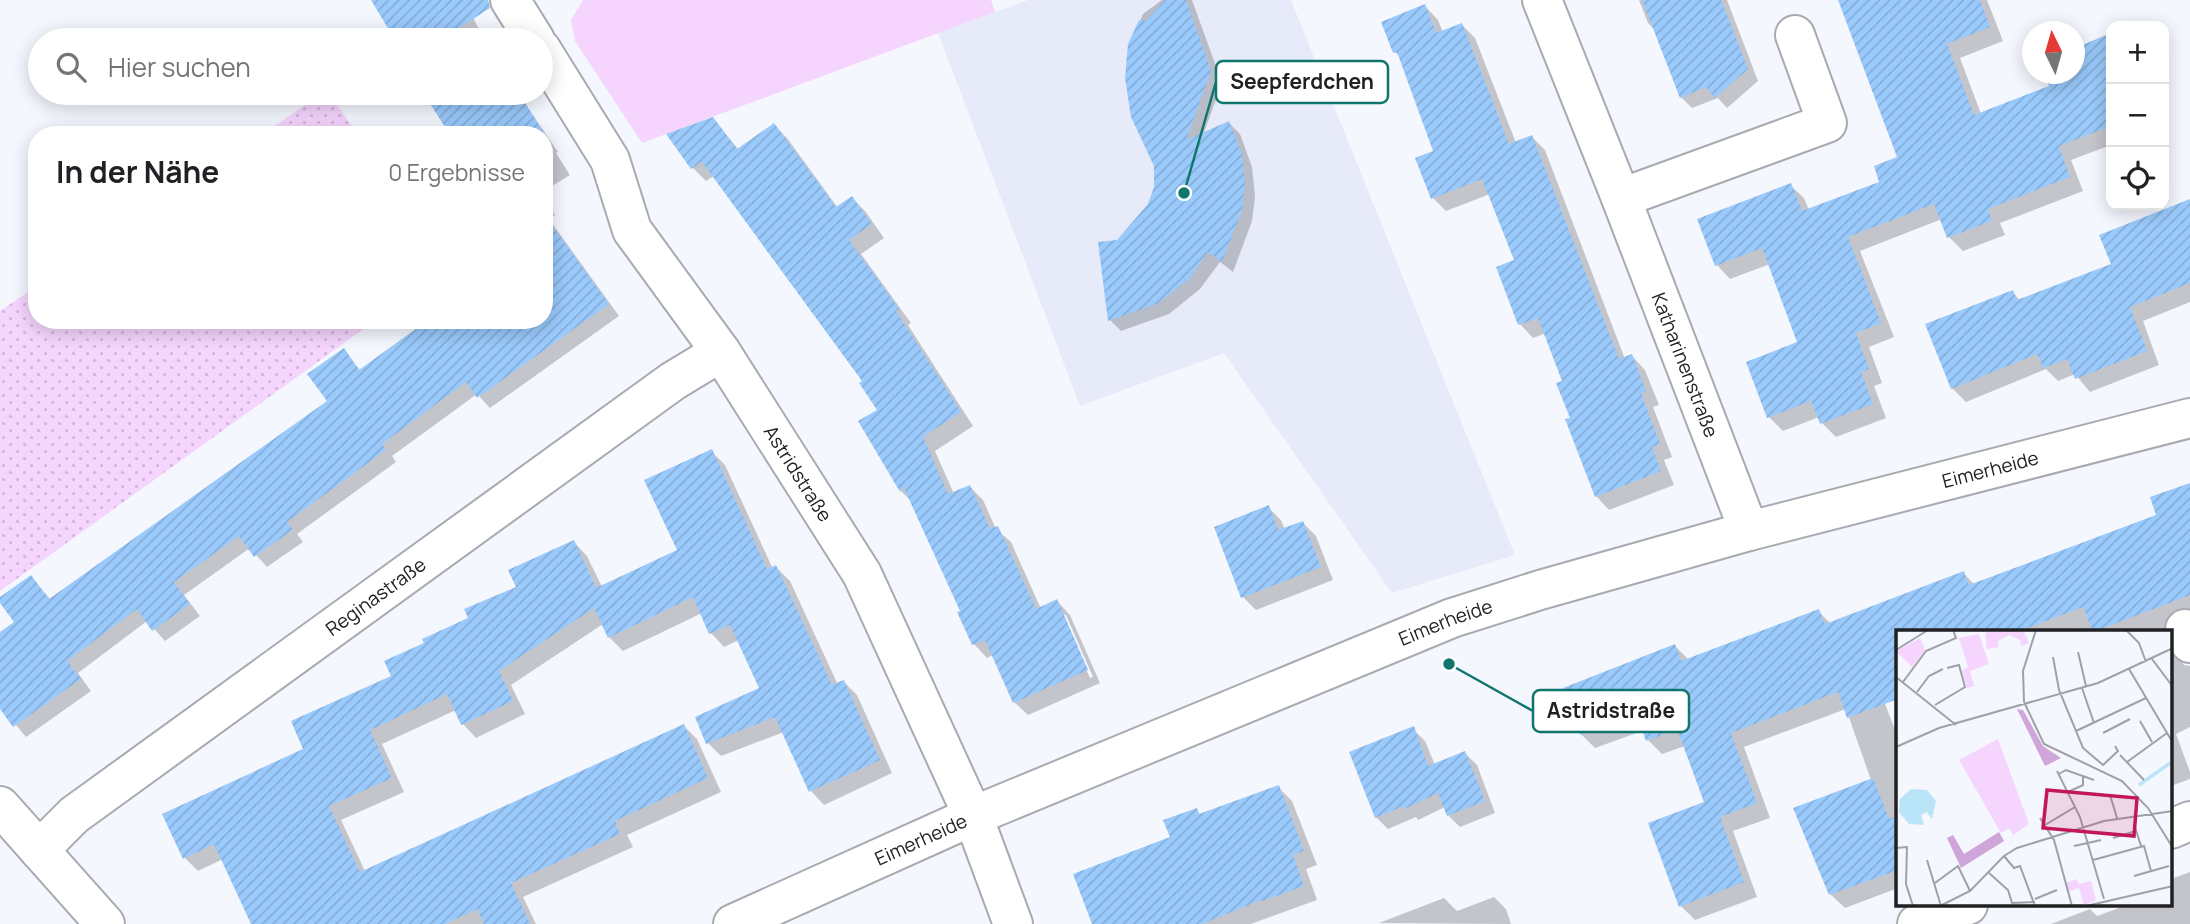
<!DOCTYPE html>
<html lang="de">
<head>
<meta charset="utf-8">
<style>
  body { margin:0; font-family:Manrope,sans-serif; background:#f2f2f2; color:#202124 }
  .controls { position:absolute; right:21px; top:21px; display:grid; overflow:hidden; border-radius:14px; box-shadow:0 4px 18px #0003 }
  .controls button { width:63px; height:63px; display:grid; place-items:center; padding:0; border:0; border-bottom:2px solid #e0e0e0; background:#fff; color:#202124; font:35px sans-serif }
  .compass { position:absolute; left:2022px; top:21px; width:63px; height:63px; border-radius:50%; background:#fff; box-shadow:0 4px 18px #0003; rotate:355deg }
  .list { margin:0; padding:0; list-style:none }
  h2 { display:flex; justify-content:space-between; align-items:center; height:91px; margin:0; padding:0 28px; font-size:30px }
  h2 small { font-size:23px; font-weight:400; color:#757577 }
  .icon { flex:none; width:38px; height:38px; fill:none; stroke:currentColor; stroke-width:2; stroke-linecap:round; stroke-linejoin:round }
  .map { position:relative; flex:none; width:2190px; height:924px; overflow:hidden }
  .search { position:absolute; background:#fff; box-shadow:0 4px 18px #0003; left:28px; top:28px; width:525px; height:77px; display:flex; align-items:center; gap:18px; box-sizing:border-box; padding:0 24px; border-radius:38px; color:#757577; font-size:26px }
  .panel { position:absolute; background:#fff; box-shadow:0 4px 18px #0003; left:28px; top:126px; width:525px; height:203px; border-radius:28px }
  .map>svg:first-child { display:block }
</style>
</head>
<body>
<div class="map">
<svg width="2190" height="924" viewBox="0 0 2190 924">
  <defs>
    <pattern id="grass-dots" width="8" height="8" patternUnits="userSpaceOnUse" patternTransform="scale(1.75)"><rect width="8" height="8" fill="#f5d4fd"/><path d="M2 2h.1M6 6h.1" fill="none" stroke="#d2b6d9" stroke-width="1.8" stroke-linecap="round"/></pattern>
    <pattern id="building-hatch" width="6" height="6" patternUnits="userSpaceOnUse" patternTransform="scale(1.75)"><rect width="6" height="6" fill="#9acafc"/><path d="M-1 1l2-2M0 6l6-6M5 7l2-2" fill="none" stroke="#84add8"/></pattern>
  </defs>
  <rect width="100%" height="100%" fill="#f5f7fe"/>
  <!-- built -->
  <path fill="#e7ebf9" d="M1028,0H1291L1515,555L1392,593L1224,353L1080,406L938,33Z"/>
  <!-- grass -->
  <path fill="url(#grass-dots)" d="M323,93H329L358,135H261Z
    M37,286V320H376L0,591V311Z"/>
  <!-- green -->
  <path fill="#f5d4fd" d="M583,0H991L995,12L642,143L575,41L571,20Z"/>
  <!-- shadow -->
  <path fill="#0003" fill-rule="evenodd" d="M372,0H464L481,33L469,40H397Z
    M1162,0H1192L1222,83L1203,135L1229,123L1240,134L1252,167L1255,197L1252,221L1233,272L1220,262L1200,289L1169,314L1121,331L1110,320L1118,242L1150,204L1156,187L1155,165L1130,45L1143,14Z
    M1639,0H1727L1758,81L1727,108L1718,98L1692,108L1681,97L1655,30L1648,23Z
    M1840,0H1987L2003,41L1960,58L1981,114L2051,87L2046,74H2074V50L2111,35V145L2071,160L2083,191L2000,223L2005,235L1963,251L1949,237L1942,219L1860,251L1894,337L1869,347L1882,383L1874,386L1886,418L1836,437L1822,423L1819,417L1783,431L1769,417L1799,343L1770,264L1730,279L1717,265L1790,185L1804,198L1809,210L1882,183L1900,158Z
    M1425,6L1438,20L1443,32L1462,25L1475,38L1516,143L1532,137L1545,150L1625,359L1632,356L1645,370L1659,405L1653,407L1672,457L1664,460L1674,485L1609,510L1596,496L1573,420L1564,382L1546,333L1533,338L1520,324L1517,261L1490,194L1446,211L1433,198L1436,153L1401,58L1395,52Z
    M425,93H518L558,152L556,153L570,175L544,191V135L443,121Z
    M713,119L739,150L774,125L787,138L838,208L852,198L865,211L884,238L861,254L911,323L908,325L973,426L935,451L954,494L970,487L983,500L996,529L1011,542L1041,609L1057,601L1070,615L1100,683L1028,715L1014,702L993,655L987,658L974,644L960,613L962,612L913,503L901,491L861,422L879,410L865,382L714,176L706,181L693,168L669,135ZM1062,615H1066L1093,677L1090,678Z
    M544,198L555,215L549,219L619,316L490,408L477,394L392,456L396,462L297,534L303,542L267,567L250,548L184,595L200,616L165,641L147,621L78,673L91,691L26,737L0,706V634L16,623L0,599L31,577L51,600L329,402L343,350L361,371L544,320Z
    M2190,205V302L2143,321L2159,365L2090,392L2075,374L2058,381L2046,369L1966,402L1952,388L2012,292L2021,301L2113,265Z
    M711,451L725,465L773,569L776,567L790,581L838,685L844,682L857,695L892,773L824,805L811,791L784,732L721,756L708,743L761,689L739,640L724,647L711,633L702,613L623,651L609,637L603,624L511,685L525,714L476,738L463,724L456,710L382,744L404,792L341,820L365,871L684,726L697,739L721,792L627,835L633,847L523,897L536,924H253L223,859L198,871L185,858L306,750L393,676L426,643L518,588L574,542L587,556L602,587L679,551Z
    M2190,495V624L2178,651L2184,665L2190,666V727L2176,734L2190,772V779L2171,786V632H2080L2079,628L2068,632H1898L1881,693L1898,738V888L1845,908L1830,894L1871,780L1846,709L1744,747L1770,818L1733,831L1757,897L1695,920L1681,906L1706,803L1685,746L1662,754L1648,740L1645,730L1595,748L1581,734L1675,646L1689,660L1818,611L1831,624L1963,573L1975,585L2158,516Z
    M1268,507L1281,520L1285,530L1303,523L1316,536L1333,580L1256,610L1243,597Z
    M1413,729L1425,741L1435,765L1465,753L1477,765L1495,813L1460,827L1448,815L1445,807L1418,820L1416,817L1388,829L1376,817Z
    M1278,787L1292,801L1317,865L1306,869L1317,900L1251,924H1094L1196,810L1201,815Z
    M2190,872V924H2051L2090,909L2097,916L2127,905H2171V879Z
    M1494,897L1506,909L1511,924L1379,923L1444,898L1457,911Z"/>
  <!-- building -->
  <path fill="url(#building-hatch)" d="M371,0H488L490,8L440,40H395Z
    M1165,0H1186L1211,71L1186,140L1229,121L1242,155L1245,185L1242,210L1222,262L1208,252L1189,279L1157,304L1108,321L1098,242L1117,240L1148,204L1154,187V166L1131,117L1125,78L1128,44L1139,20L1146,21Z
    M1642,0H1721L1748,69L1715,98L1706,87L1680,98Z
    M1838,0H1980L1990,27L1947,44L1974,115L2049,86L2044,74H2075V48L2111,33V126L2059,146L2070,177L1988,209L1992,221L1947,238L1934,204L1848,237L1881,323L1856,333L1869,369L1861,372L1873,404L1820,424L1811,401L1767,418L1746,362L1797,342L1762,248L1715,266L1697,219L1791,183L1802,211L1879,182L1874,166L1897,157Z
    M1425,4L1436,33L1462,23L1509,144L1532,135L1619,359L1632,354L1646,391L1641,393L1660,444L1652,447L1661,471L1595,497L1565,419L1570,418L1556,383L1562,381L1538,318L1518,325L1496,267L1514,260L1482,179L1431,199L1415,158L1433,151L1397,52L1393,53L1381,22Z
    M444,93H519L545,135H450L429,102Z
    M713,117L737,149L774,123L836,207L852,196L872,224L849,240L899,309L896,311L961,412L923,437L948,494L970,485L990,529L998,526L1036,609L1057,599L1088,670L1013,703L985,640L972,645L957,612L960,611L903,486L900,492L858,421L877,410L859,383L862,381L702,162L691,169L666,134Z
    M2190,199V283L2130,307L2147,351L2075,379L2067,359L2043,368L2037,354L1951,389L1925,324L2013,290L2017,300L2111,264L2099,235Z
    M544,214L609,304L477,398L466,382L382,444L386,450L287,522L293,530L254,557L239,536L174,582L190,604L152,631L137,609L67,661L81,679L13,727L0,709V632L14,622L0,603V597L31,575L49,599L327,401L307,374L344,348L359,370L428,320H544Z
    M712,449L767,569L776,565L832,685L844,680L880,760L809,792L775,717L706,744L695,717L759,688L730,625L709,634L693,597L608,638L594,608L499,671L513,701L461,725L447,694L370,730L392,778L329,806L360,872L684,724L708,778L615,821L620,834L511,883L530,924H484L477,909L445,924H251L214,844L183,859L162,814L303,749L291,721L391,676L384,661L424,643L422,639L468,618L464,609L516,587L508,570L574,540L596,588L677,550L644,480Z
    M2190,483V595L2093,632L2083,607L2017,632H1898V699L1847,718L1838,692L1731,733L1757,803L1720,817L1744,882L1679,907L1648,823L1704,802L1677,729L1646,741L1637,714L1580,735L1563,688L1675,644L1681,661L1819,609L1825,624L1964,571L1969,585L2156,515L2150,497Z
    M1269,505L1278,530L1303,521L1321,567L1241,598L1214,527Z
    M1414,726L1428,766L1465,751L1485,801L1447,816L1438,793L1405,809L1404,806L1375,818L1349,752Z
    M1873,778L1889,819L1898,815V870L1829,895L1793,808Z
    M1279,785L1304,851L1293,855L1304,886L1262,901L1261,900L1202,924H1092L1073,874L1170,837L1163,820L1197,808L1199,814Z"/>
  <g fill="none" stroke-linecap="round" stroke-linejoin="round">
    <!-- minor casing -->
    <g stroke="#a8aab0" stroke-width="42">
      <g id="minor">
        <path d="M510,0L535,40"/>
        <path id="s1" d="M1542,0L1621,198L1749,531"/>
        <path id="s2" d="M541,49L610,160L632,230L721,352L862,574L973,816L1013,924"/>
        <path d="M1621,198L1827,123L1795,35"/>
        <path d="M2185,629L2190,643"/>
        <path d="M0,806L105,924"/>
        <path d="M2171,829L2190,821"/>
        <path id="s3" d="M39,850L74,815L673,381L721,352"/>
        <path id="s4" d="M733,924L973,816L1452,618L1540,590L1749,531L2190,418"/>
        <path d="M1917,924L1968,905"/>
      </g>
    </g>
    <!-- minor -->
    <use href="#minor" stroke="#fff" stroke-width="38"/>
  </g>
  <g text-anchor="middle" stroke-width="6" stroke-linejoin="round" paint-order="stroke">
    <!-- street labels -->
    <g font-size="19" fill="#202123" stroke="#fff">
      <text dy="7" stroke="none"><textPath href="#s1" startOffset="392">Katharinenstraße</textPath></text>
      <text dy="7" stroke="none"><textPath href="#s4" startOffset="1340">Eimerheide</textPath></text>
      <text dy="7" stroke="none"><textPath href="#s2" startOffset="499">Astridstraße</textPath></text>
      <text dy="7" stroke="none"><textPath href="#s3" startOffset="422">Reginastraße</textPath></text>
      <text dy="7" stroke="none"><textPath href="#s4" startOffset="774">Eimerheide</textPath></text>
      <text dy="7" stroke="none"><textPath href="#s4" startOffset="206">Eimerheide</textPath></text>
    </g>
  </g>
  <!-- overview -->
  <g transform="translate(1896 630)">
    <rect width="276" height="276" fill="#f5f7fe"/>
    <path d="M101,0H127L133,13L125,16L124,10L113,5L102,11L103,17L91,19L89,3ZM83,4L93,34L74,41L78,56L71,58L66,41L72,37L63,8ZM24,8L29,20L16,37L0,21ZM102,109L133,194L117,205L113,198L105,203L63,130ZM181,249L183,254L195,251L200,270L188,275L183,258L171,262L169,253Z" fill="#f5d4fd"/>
    <path d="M121,79L127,80L147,116L165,128L149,136ZM103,202L108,211L65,238L51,208L57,205L68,224Z" fill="#cfa5da"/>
    <path d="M15,159L31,160L40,171L36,189L31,182L25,185L28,195L13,194L3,182L4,169Z" fill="#bae5f8"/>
    <path fill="none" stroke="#bae5f8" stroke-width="3.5" d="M243,155L277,131"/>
    <path fill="none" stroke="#a0a1a6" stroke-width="2" d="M230,0L243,13L250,32M0,20L32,0M182,22L190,56M157,27L163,60L187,118L207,135L222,121L219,116M256,29L277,57M233,39L277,113M0,47L60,95M7,52L30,21L60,8L57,0M186,58L198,93M21,62L33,46L47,39M128,72L127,41L140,0M128,72L148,114L226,151L252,178L277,218M39,75L69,57L63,35L51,38M244,91L256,112M180,101L250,68M207,103L234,89M0,117L43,98L202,53L277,18M224,125L248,150M231,132L271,103M161,141L184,187L208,269M163,144L170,140L198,150M172,162L187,155V145M214,165L221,188M144,188L158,210L176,276M238,194L245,216M149,195L179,177M217,208L240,201M178,216L205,210M0,218L11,217L10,254L17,276M108,226L118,238L124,236L139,276M31,230L45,276M197,230L248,216L255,241M93,243L112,260L116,273L139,272M238,246L273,236M39,253L62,236L74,261M139,269L161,260M44,276L74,261L108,226L121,218L208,191L277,181M190,276L277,256"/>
    <path fill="#c2185b" fill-opacity="0.15" stroke="#c2185b" stroke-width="3.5" d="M151,160L241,168L238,206L147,198Z"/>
    <rect width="276" height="276" fill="none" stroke="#202123" stroke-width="3.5"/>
  </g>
  <!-- callouts -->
  <path fill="none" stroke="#0f766e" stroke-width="2.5" d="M1184 193L1216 82M1449 664L1533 711"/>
  <g fill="#0f766e" stroke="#fff" stroke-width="2.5">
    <circle cx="1184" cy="193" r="7"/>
    <circle cx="1449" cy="664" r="7"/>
  </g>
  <g fill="#fff" stroke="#0f766e" stroke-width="2.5">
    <rect x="1216" y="61" width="172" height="42" rx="7"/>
    <rect x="1533" y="690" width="156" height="42" rx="7"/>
  </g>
  <g font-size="21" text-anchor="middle" font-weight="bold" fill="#202123">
    <text x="1302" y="89">Seepferdchen</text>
    <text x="1611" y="718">Astridstraße</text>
  </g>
</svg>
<div class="controls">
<button>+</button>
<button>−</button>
<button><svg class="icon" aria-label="locate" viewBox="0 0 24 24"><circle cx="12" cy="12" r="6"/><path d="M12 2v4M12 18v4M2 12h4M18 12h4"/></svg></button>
</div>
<svg class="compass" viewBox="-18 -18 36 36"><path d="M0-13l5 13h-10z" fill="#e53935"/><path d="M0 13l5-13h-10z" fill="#757577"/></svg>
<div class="search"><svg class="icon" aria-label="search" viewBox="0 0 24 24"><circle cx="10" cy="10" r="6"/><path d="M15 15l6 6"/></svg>Hier suchen</div>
<section class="panel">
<h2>In der Nähe<small>0 Ergebnisse</small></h2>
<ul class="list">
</ul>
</section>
</div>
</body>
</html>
